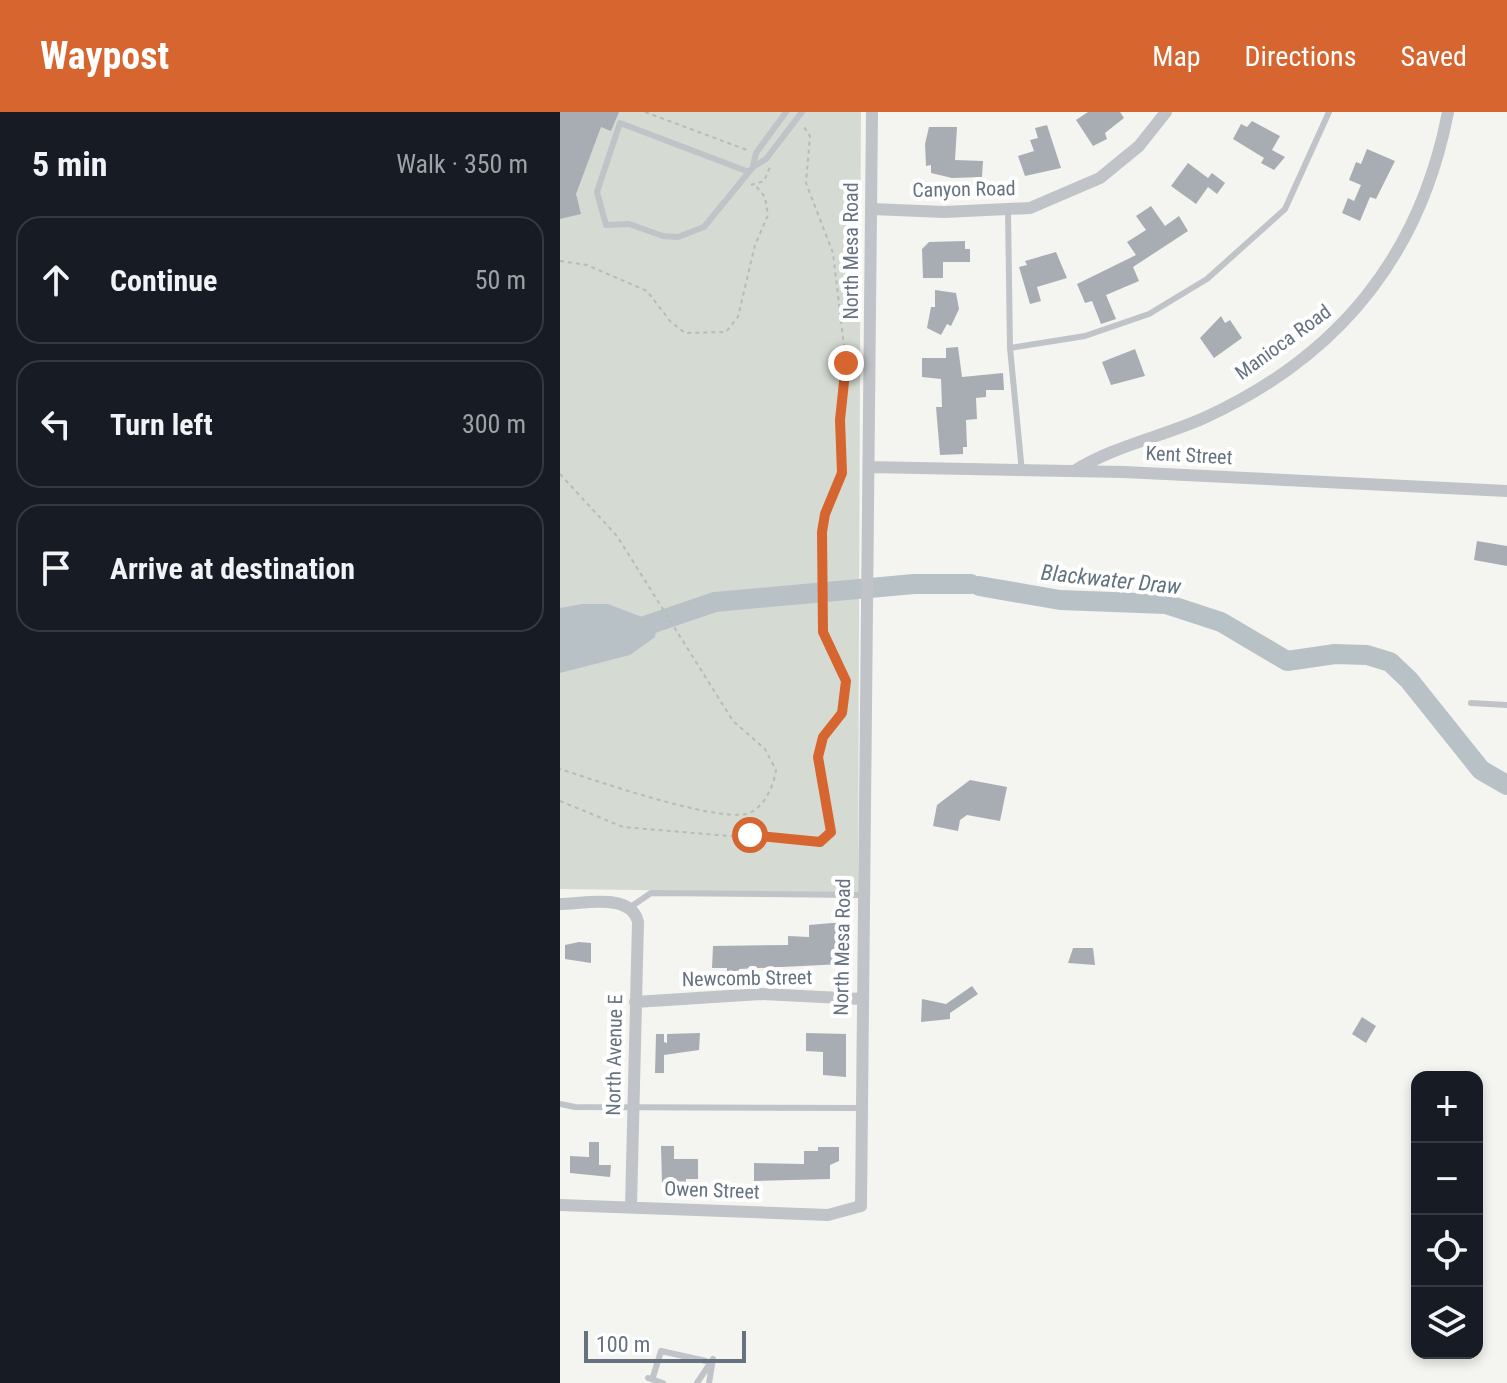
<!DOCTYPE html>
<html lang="en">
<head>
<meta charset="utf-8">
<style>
  body { margin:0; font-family:"Roboto Condensed",sans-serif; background:#242831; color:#f1f3f6 }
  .controls { position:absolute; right:24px; bottom:24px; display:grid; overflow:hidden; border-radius:16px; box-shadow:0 4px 12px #0003 }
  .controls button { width:72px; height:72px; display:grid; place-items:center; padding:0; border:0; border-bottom:2px solid #363941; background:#171b24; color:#f1f3f6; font:40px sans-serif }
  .scale { position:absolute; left:24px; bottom:20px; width:162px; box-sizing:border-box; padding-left:8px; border:4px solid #667280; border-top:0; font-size:22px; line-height:28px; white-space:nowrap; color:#667280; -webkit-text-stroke:6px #fff; paint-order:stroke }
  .stop { position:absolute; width:24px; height:24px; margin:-18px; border:6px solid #d6652f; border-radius:50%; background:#fff }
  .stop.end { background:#d6652f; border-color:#fff; box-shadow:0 2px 8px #0008 }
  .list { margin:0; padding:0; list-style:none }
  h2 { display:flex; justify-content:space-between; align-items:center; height:104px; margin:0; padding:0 32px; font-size:34px }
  h2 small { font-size:26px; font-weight:400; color:#9ea1a6 }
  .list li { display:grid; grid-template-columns:52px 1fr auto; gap:24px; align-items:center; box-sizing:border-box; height:128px; margin:0 16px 16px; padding:0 16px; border:2px solid #363941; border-radius:24px }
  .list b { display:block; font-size:30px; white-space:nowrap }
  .list em { font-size:26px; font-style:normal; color:#9ea1a6 }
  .icon { flex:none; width:44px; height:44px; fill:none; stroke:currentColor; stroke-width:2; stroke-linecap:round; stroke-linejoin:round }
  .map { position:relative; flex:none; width:947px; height:1271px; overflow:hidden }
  header { display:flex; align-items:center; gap:48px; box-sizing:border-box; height:112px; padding:0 40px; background:#d6652f; color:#fff }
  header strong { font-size:38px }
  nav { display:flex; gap:44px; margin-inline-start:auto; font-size:28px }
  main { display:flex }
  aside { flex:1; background:#171b24 }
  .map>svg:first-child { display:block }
</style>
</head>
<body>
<header>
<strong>Waypost</strong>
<nav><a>Map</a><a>Directions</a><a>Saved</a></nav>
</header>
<main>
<aside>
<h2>5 min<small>Walk · 350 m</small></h2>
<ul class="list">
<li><svg class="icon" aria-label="ahead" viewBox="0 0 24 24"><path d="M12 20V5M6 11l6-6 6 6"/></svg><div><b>Continue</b></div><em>50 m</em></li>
<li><svg class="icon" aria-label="left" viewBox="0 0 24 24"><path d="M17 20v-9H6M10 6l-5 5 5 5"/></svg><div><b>Turn left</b></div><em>300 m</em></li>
<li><svg class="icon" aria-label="arrive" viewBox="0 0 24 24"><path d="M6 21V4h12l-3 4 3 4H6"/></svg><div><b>Arrive at destination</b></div></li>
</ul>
</aside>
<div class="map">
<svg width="947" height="1271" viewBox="0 0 947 1271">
  <rect width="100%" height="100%" fill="#f4f5f1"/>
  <!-- green -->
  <path fill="#d5dbd3" d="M0,0H301L298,781L0,777Z"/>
  <!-- water -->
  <path fill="#b8c2c6" d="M22,492H48L90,508L96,518L95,525L70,543L0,561V496Z"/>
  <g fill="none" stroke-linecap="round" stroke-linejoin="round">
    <!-- river -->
    <path stroke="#b8c2c6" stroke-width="20" d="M419,474L500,488L606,492L661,510L727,549L775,542L807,543L830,550L849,568L921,658L947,673
      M70,519L155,490L354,472H411"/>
  </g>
  <!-- building -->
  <path fill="#a7adb3" d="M0,0H59L51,19L41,15L16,82L21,102L0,107Z
    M528,0H560L564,6L545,21L547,27L533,34L516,8Z
    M692,9L720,24L712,38L725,45L714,58L701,51L704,46L673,27L681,12L687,15Z
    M487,13L501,56L465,64L458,44L474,39L470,28L478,26L475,16Z
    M369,15H397L395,48L423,49L422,65L392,66L371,61V53L366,54L365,32Z
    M807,37L835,49L816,87L810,85L800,109L782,101L788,86L794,89L801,73L789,68L796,50L801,52Z
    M628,51L648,66L652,61L665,71L657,82L648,75L636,92L611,74Z
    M591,94L605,114L619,104L628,119L573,155L579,169L546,183L556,207L541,212L532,189L525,191L517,172L576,143L567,130L586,118L576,104Z
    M405,129V137H410V150H383V166H363L362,137L369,130Z
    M496,140L507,166L477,175L481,189L470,192L459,155L467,153L465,149Z
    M375,178L396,181L399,197L391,214L387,212L381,223L367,216L371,195H375Z
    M661,204L665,211L670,208L682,226L654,246L640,226Z
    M398,235L402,265L443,261L444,278H426V285L416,286L417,307L406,308L407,335H403V342L380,343L376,295H382L381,267L362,265V246H386V236Z
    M575,237L585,264L551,273L542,250Z
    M917,429L947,434V454L914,448Z
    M410,668L447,675L440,709L407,703L400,708L398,719L373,714L377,693Z
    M272,811H292V836H288V843H282V852L179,857V867H167V856H152L153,834L228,833V824L249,825V813Z
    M19,830L31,831V851L5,847V833Z
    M513,836H533L535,853L508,851Z
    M412,874L418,882L390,901V907L361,910L362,887L386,892Z
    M802,905L816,914L806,931L792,922Z
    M140,921L139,938L104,943V961H95L96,922H104V930L107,931V922Z
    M246,921L286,922V965L263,963V940L246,939Z
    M29,1030H39V1053H51L50,1065L10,1061V1044L29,1045Z
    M101,1034H114V1047H138V1067H126V1072H102Z
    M258,1035H279V1049L270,1053V1067L194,1069V1051L244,1052V1039H258Z"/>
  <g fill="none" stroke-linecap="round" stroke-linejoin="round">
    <!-- path -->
    <path stroke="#b8babd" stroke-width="2" stroke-dasharray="4 4" stroke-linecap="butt" d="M85,0L187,38
      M191,73L204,69L210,55
      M0,149L27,153L87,179L110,209L125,221L166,220L178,205L195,133L208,103L205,85L196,74
      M0,362L57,424L173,609L205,637L216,658C214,674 203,698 186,702C153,709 37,669 0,657
      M0,689L63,715L253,731L265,729L271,720L258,645L263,625L285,594L286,569L263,520L262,420L265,402L282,361L280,308L286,251L273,141L246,71L250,24L244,15"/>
    <!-- lane -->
    <path stroke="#c0c3c7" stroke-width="6" d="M193,54L196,41L226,0
      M189,60L60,11L37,80L46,113L69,112L103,124L118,125L144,115L193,55L206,47L242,0
      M448,98L450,236L462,360
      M450,236L525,224L589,202L647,167L725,97L769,0
      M911,591L947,593
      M69,796L91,781L303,783
      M0,992L15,995L301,996
      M93,1265L101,1239L146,1249
      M88,1266L103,1271
      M137,1271L153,1247
      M149,1271L153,1247"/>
    <!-- street -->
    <path stroke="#c0c3c7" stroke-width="12" d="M312,97L384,100L470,96L540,66L579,34L606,0
      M309,355L564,360L947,379
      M514,359C554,334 601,325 644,306C778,245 860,145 888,0
      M0,792C23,792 71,780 78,810L71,1095
      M75,890L201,882L301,887
      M0,1093L268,1103L301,1094L312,0"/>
  </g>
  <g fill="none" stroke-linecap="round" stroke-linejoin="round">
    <!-- route -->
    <path stroke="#d6652f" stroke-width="10" d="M190,723L260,730L271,720L258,645L263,625L282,601L286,569L263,520L262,420L265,402L282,361L280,308L286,251"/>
  </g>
  <g text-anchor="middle" stroke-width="8" stroke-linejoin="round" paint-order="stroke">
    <!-- street labels -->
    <g font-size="20" fill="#667280" stroke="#fff">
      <text transform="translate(404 77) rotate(-1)" y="7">Canyon Road</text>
      <text transform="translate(291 139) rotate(-90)" y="7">North Mesa Road</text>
      <text transform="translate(723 230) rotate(-36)" y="7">Manioca Road</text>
      <text transform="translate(629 343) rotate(3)" y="7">Kent Street</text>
      <text transform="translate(282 835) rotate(-89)" y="7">North Mesa Road</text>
      <text transform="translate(187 866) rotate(-1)" y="7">Newcomb Street</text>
      <text transform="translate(54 943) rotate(-89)" y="7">North Avenue E</text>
      <text transform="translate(152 1078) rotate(2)" y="7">Owen Street</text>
    </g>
    <!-- water labels -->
    <g font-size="22" font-style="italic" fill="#61737d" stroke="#fff">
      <text transform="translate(551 467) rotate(6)" y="8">Blackwater Draw</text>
    </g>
  </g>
</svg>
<div class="controls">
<button>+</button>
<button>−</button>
<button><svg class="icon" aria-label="locate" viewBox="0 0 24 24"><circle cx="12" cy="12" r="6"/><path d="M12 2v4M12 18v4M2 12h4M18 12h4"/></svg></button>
<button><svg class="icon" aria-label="layers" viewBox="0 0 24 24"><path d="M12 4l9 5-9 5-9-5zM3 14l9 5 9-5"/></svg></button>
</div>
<div class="scale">100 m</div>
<div class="stop" style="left:190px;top:723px"></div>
<div class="stop end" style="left:286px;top:251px"></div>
</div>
</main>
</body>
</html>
